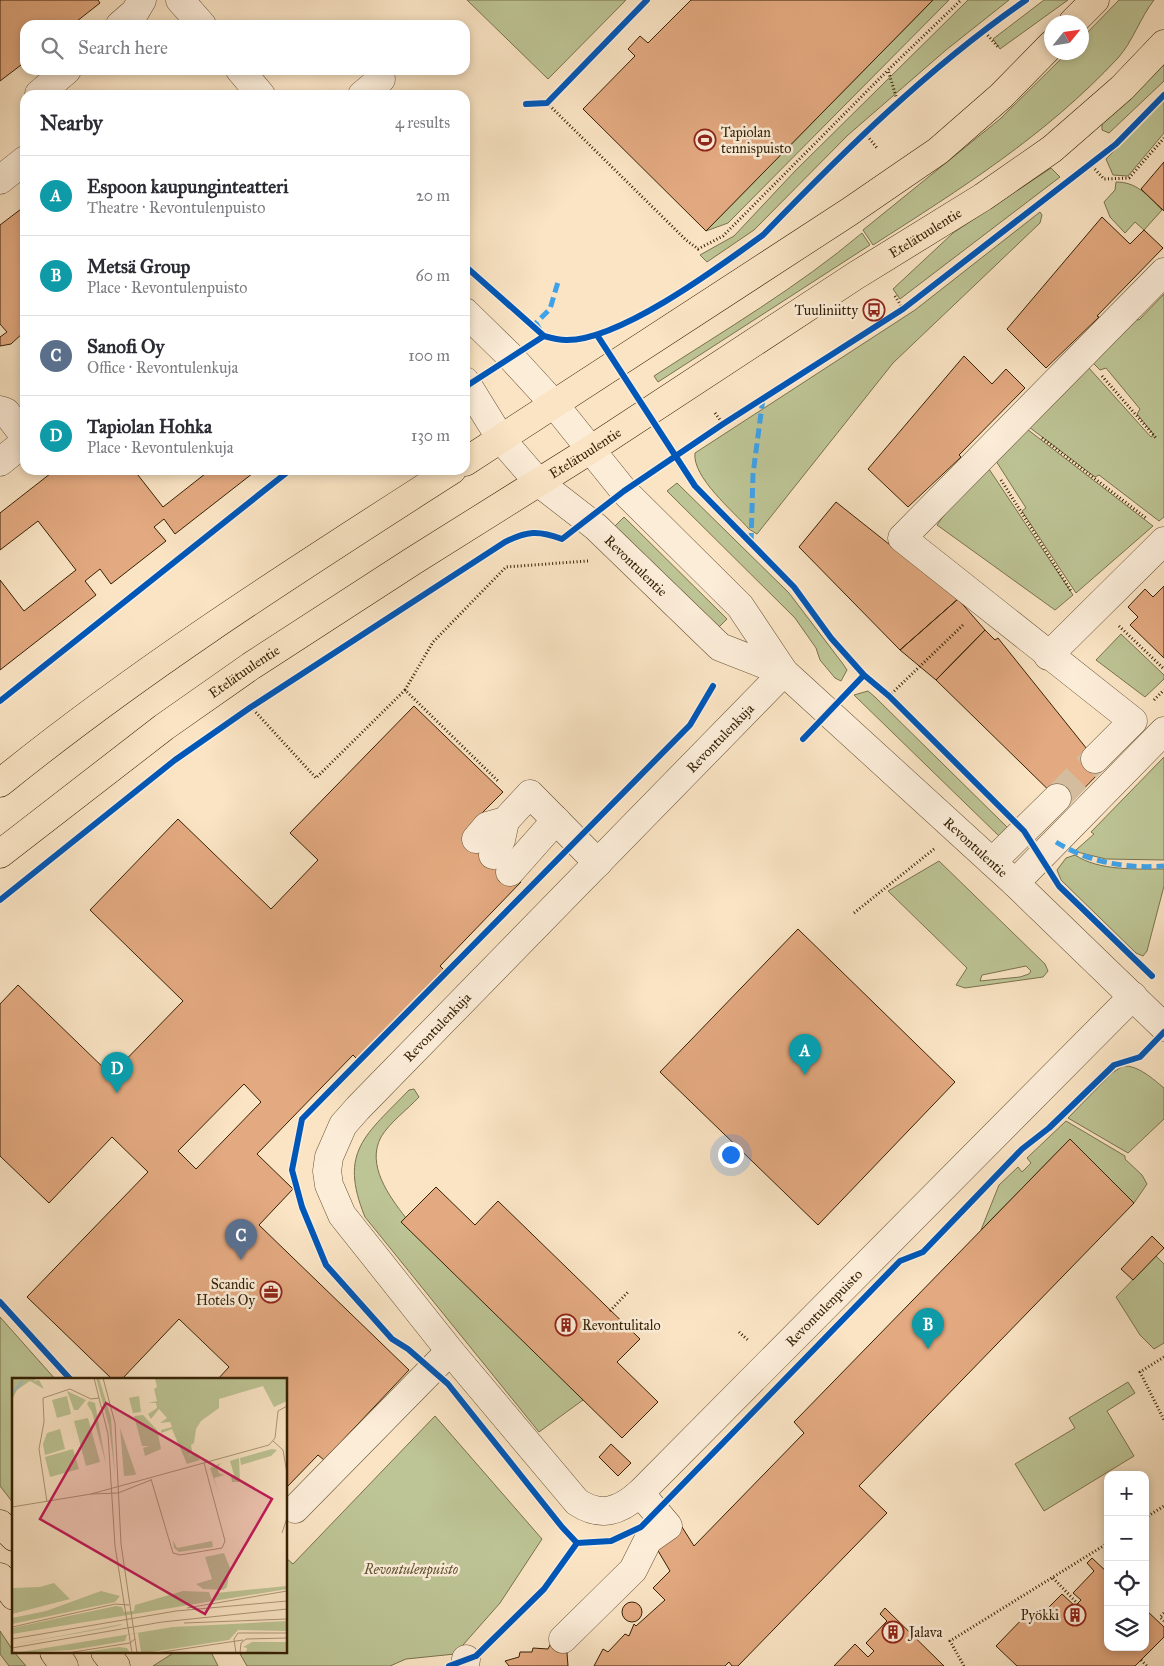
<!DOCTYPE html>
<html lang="en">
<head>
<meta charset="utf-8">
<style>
  body { margin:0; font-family:"IM FELL Great Primer",serif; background:#f2f2f3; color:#2b2b33 }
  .controls { position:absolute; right:15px; bottom:15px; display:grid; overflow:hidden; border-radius:10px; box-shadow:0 2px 8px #0003 }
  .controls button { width:45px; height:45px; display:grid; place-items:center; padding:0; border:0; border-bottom:1px solid #e1e1e2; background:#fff; color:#2b2b33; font:25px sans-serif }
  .compass { position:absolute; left:1044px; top:15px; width:45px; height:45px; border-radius:50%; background:#fff; box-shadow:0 2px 8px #0003; rotate:60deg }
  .you { position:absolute; left:730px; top:1154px; width:18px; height:18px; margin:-12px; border:4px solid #fff; border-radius:50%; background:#1a73e8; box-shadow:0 0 0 8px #1a73e833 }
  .badge { display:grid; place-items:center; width:32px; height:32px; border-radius:50%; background:#db2777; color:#fff; font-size:16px; font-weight:700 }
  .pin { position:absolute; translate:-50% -41px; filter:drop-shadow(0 1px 2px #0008) }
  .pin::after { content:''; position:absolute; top:26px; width:18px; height:15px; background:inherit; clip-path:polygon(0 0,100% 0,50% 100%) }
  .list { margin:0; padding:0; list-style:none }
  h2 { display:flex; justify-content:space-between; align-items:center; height:65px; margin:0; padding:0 20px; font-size:21px }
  h2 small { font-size:16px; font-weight:400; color:#7c7c81 }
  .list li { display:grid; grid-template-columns:32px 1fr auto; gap:15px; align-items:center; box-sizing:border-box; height:80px; padding:0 20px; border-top:1px solid #e1e1e2 }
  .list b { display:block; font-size:19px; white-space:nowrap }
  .list p { margin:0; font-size:16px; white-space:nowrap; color:#7c7c81 }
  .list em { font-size:16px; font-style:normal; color:#7c7c81 }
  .icon { flex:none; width:28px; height:28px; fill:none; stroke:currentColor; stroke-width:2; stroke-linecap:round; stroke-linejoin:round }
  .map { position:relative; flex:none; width:1164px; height:1666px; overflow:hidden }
  .search { position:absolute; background:#fff; box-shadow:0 2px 8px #0003; left:20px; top:20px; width:450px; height:55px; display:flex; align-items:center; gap:12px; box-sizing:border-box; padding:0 18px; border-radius:15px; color:#7c7c81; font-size:19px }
  .panel { position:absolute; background:#fff; box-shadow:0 2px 8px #0003; left:20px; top:90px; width:450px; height:385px; border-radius:15px }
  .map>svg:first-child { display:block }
</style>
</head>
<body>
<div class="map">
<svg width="1164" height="1666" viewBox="0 0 1164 1666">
  <rect width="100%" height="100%" fill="#fae4c4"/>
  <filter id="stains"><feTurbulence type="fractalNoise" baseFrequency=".004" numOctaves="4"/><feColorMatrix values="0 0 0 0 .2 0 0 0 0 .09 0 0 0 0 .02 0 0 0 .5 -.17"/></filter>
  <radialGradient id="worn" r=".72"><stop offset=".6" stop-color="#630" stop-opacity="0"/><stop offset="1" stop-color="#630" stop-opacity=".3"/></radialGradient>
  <!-- green -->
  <path fill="#bdc495" stroke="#7a724c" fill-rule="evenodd" d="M467,0H626L548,79Z
    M933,0H949L728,223L706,231Z
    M968,0H1009L946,50L848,135L754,230L707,262L700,255L734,236L795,171Z
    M1044,0H1068L1000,49L993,39Z
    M1119,0H1154C1140,18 1133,41 1118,58C1045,136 962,188 873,245L863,230L1000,119L1067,53L1082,52V38Z
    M1164,62V81L1109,133L1102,130V124Z
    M1164,101V133L1128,176L1113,175L1106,159Z
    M1051,168L1060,177L900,299L893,289L953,233Z
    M1116,182C1137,182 1147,195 1162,210L1144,230L1135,222L1125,233L1110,217L1104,202L1115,190Z
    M1040,212L1042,215L1040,223L893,363L757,534L749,529C733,511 692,477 695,453L915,310Z
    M862,233L870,245L658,382L654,376C725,330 798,287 862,233Z
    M1164,294V517L1159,521L1099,475L1095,477L1029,427L1088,367L1151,437L1154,435L1137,414L1140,409L1106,368L1100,370L1092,362L1135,319L1139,320Z
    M1027,429L1153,526L1076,593L1022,511L1026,508L996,461Z
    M989,469L1073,595L1055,610L937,525L947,511Z
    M677,483L789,593L843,664L847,670L841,681L835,678L820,660L816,648L795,618L667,491Z
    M624,517L727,619L718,628L615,526Z
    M1121,634L1164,675V679L1145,697L1096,660Z
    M868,691L875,697L1010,830L1000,837L854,695Z
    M1164,757V860L1106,859L1077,852L1076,850L1094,834L1091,832Z
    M1075,855C1099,871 1136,869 1164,869V886L1147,951L1143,956L1136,953L1061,880L1057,870L1066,858Z
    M939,861L1045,964L1048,971L1043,977L965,988L956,985L967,968L888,891ZM1026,966L1031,971L1029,974L1020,977L980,981L982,975Z
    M1123,1066C1138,1065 1153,1079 1164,1088V1119L1128,1153L1068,1118L1112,1073Z
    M414,1089L419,1097C407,1110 390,1122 381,1137C366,1165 389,1196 406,1218L583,1400L539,1432L365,1217C338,1151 366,1135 409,1090Z
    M1066,1121L1125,1156V1159L1142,1175L1147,1184L1134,1203L1070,1139L981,1230L999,1185L1018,1167L1022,1172L1031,1163L1027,1158Z
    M1156,1256L1164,1264V1343L1154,1349L1140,1335L1116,1297Z
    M0,1317L56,1380H14V1504L0,1486Z
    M1128,1382L1135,1393L1107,1411L1134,1456L1044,1511L1015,1464L1075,1428L1069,1418Z
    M435,1416L542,1539L500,1603L455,1654L406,1659L390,1666H247L239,1652H286V1558L293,1564Z
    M0,1631L14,1652L26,1666H9L0,1654Z
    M175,1652H211L218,1666H153Z"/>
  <!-- building -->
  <path fill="#e3a980" stroke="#362104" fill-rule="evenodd" d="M0,0H98L100,3L72,25H25V62L0,81Z
    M691,0H933L706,231L583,109L635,56L628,49L640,36L648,43Z
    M1164,162V211L1141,189Z
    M25,206V331L11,344L0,346V337L7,332L0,324V225Z
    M1102,217L1130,244L1144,230L1163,248L1097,316L1099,317L1046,368L1007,329Z
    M964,356L992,384L1006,369L1025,388L959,455L961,457L908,507L868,469Z
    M55,470H134L163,507L210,470H257L175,534L164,519L154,527L166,541L111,584L100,569L85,581L96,595L0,670V580L24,611L76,570L38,521L0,550V513Z
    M836,502L958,599L900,650L799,547Z
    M1164,586V658L1130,625L1138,617L1128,607L1145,589L1153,597Z
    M958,599L985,630L936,680L900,650Z
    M985,630L995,640L998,638L1103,769L1066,807L936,680Z
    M414,706L503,792L466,829L521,882L440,966L446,972L359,1061L353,1055L257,1154L293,1189L259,1225L409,1370L324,1460L318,1455L286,1488V1380H217L229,1367L179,1319L121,1380H113L27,1297L148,1172L112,1137L49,1203L0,1156V1004L18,985L111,1075L183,1001L90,910L178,819L271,909L318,860L290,833ZM244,1084L261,1102L196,1169L178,1151Z
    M798,929L955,1082L818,1225L660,1072Z
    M1070,1139L1134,1203L859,1486L887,1513L738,1666H732L729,1662L725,1666H594L603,1649L608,1652L625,1634L629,1636L634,1624L636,1626L665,1600L653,1588L670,1571L654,1544L682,1527L694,1546L804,1433L794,1422Z
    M436,1187L475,1225L498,1201L640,1339L617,1362L658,1402L622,1438L401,1222Z
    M1152,1236L1164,1248L1133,1280L1121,1269Z
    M611,1444L631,1463L618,1476L599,1457Z
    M1092,1558L1108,1573V1647H1145V1609L1164,1627V1637L1135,1666H1017L996,1646L1030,1611L1038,1618L1062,1594L1075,1606L1081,1600L1073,1593L1094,1571L1087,1563Z
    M622 1612a10 10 0 1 1 20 0a10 10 0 1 1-20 0Z
    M885,1608L944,1666H834L855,1644L868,1657L874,1651L866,1643L887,1621L880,1614Z
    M550,1645L567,1653L568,1666H509L505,1661L519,1657L520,1652H532L533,1648L548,1649Z"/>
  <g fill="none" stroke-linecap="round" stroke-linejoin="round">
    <!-- minor-tunnel -->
    <path stroke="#d3bd9e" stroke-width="28" stroke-dasharray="28 14" stroke-linecap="butt" d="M1057,798L1095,759"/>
    <!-- minor casing -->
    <g stroke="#675234" stroke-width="29">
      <g id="minor">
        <path d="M180,0L202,25"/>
        <path d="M120,25L135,12L142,0"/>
        <path d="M240,70L261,95"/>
        <path d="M39,94L67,70"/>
        <path d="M362,95L381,79"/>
        <path d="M0,180L25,160"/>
        <path id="s1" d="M465,312L510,356L554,404L624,491L740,606L784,672L1015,883L1164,1027"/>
        <path id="s2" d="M465,381L501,439L538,482L596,527L720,647L784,672"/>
        <path d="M0,410L6,412L25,437"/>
        <path d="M0,462L25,442"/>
        <path d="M1048,656L1164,541"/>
        <path id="s3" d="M784,672L358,1108L343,1125L329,1157L327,1171L329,1185L342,1215L450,1351L577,1502C601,1518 620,1511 640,1493L1133,996"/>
        <path d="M1095,759L1133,721L902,538L1164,272"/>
        <path d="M476,839L487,826L505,821L530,794L598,863"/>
        <path d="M493,855L501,840L505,821"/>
        <path d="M992,862L1057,798"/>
        <path d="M510,872L556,820"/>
        <path d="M1015,883L1164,731"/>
        <path d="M295,1509L450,1351"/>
        <path d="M563,1639L633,1570L648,1540L668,1526L640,1493"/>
        <path d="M465,1666L466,1659"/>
      </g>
    </g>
    <!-- major casing -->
    <g stroke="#362104" stroke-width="29">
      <g id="major">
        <path d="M1073,22L1095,0"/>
        <path d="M465,462L849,212L916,166L938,151L1001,96L1052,44"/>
        <path d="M0,783C143,667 298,569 452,470"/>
        <path id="s4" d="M0,854L164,727L251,666L413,561L590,450L855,276L983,197L1052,149L1122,88L1164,44"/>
      </g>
    </g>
    <!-- highway casing -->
    <g stroke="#362104" stroke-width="29">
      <path id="highway" d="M0,1524L14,1537
        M0,1577L14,1596
        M54,1652L64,1666
        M105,1652L116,1666"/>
    </g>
    <!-- path -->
    <path stroke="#362104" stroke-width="3" stroke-dasharray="1 2.5" stroke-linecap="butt" d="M983,30L998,47
      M547,103L686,240L698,249L723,236L888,70
      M898,103L888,70L961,0
      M865,133L877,148
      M1090,164L1104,179L1129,178L1164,138
      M895,296L903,309
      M1102,376L1156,438
      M715,413L723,424
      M1042,438L1146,518
      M1001,480L1071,591
      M1119,626L1164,669
      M405,690L433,642L506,567L588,561
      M889,696L964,624
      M1154,700L1164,690
      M251,707L316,778L405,690L499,782
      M854,913L934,849
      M610,1311L628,1292
      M739,1332L749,1341
      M1164,1357L1140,1372L1164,1420
      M1145,1518L1164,1506
      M1053,1578L1078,1604
      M1164,1613L1160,1617L1164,1621
      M1141,1660L1147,1666
      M964,1666L950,1641L1108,1543"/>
    <!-- minor -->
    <use href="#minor" stroke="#fcedd9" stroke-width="28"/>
    <!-- major -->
    <use href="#major" stroke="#fae4c4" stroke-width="28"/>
    <!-- highway -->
    <use href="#highway" stroke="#fae4c4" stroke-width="28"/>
    <!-- quiet -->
    <path stroke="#3fa2e9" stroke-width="5" stroke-dasharray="10 5" stroke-linecap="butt" d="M540,330L536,323L550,309L558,282
      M751,543L753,474L763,398
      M1056,842C1088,862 1126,869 1164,866"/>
    <!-- cycleway casing -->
    <g stroke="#fcedd9" stroke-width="9">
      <path id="cycleway" d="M526,104L547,103L647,0
        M465,266L544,336
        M597,335L695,486L794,587L831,638L864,675L889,696L1024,831L1059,886L1152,976
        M465,387L544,336C551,338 559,340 566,340C619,341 719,267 763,235C844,151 929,67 1026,0
        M713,686L690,725L302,1119L292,1170L302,1207L326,1265L392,1339L408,1349L448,1384L562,1527L577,1543L611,1541L641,1527L900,1261L923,1252L1022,1149L1049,1128L1114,1065L1140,1057L1164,1032
        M0,701L290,470
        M803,739L864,675
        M0,900L175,760L251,707L505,542C527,531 538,530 562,539L624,491L723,424L903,309L1116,144L1164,95
        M0,1302L71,1380
        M449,1666L476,1656L544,1589L577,1543"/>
    </g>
    <!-- cycleway -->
    <use href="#cycleway" stroke="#0057b8" stroke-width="6"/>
  </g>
  <!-- icons -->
  <defs>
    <g id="stadium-ring" transform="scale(1.125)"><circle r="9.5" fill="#fcedd9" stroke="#8f2418" stroke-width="1.5"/><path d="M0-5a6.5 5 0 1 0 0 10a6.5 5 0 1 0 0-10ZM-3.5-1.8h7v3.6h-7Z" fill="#8f2418"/></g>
    <g id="bus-ring" transform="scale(1.125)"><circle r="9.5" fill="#fcedd9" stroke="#8f2418" stroke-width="1.5"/><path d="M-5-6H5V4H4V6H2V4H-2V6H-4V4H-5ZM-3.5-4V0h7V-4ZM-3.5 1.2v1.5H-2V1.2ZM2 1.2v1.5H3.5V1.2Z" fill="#8f2418"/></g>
    <g id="office-ring" transform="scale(1.125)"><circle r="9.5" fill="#fcedd9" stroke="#8f2418" stroke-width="1.5"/><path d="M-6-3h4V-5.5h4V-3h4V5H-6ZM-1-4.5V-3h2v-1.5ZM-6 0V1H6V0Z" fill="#8f2418"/></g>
    <g id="building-ring" transform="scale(1.125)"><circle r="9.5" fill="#fcedd9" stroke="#8f2418" stroke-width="1.5"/><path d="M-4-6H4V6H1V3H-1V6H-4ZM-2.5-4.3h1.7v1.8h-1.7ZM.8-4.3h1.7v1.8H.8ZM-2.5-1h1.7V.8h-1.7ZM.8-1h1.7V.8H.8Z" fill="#8f2418"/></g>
  </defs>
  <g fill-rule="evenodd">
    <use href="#stadium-ring" x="705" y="140"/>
    <use href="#bus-ring" x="874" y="310"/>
    <use href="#office-ring" x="271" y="1292"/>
    <use href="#building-ring" x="566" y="1325"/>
    <use href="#building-ring" x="1075" y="1615"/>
    <use href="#building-ring" x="893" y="1632"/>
  </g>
  <g text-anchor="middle" stroke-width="5" stroke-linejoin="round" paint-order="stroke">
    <!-- poi labels -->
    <g font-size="14" fill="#362104" stroke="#fcedd9" text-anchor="start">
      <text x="721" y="137">Tapiolan<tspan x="721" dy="16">tennispuisto</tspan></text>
      <text x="858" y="315" text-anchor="end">Tuuliniitty</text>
      <text x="255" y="1289" text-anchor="end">Scandic<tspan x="255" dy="16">Hotels Oy</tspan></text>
      <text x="582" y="1330">Revontulitalo</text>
      <text x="1059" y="1620" text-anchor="end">Pyökki</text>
      <text x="909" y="1637">Jalava</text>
    </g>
    <!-- street labels -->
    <g font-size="14" fill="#362104" stroke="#fcedd9">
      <text dy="5" stroke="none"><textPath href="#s4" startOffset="1115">Etelätuulentie</textPath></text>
      <text dy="5" stroke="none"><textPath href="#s4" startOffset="710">Etelätuulentie</textPath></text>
      <text dy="5" stroke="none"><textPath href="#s2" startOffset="254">Revontulentie</textPath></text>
      <text dy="5" stroke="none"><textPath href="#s4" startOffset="305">Etelätuulentie</textPath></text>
      <text transform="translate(720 738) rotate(-46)" y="5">Revontulenkuja</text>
      <text dy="5" stroke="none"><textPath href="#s1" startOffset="742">Revontulentie</textPath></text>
      <text transform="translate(437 1027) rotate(-46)" y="5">Revontulenkuja</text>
      <text dy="5" stroke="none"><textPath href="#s3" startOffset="1430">Revontulenpuisto</textPath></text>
    </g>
    <!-- park labels -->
    <g font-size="14" font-style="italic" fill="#5e5230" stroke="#fcedd9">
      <text x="411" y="1574">Revontulenpuisto</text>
    </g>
  </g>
  <!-- overview -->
  <g transform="translate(12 1378)">
    <rect width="275" height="275" fill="#fae4c4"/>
    <path d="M0,0H26L21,3L27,2L32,11L18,3L5,12L0,22ZM84,0H87L99,40L103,97L97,48ZM147,0H275V23L262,29L251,8L207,21V30L189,43L184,51L182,65L179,67L180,73L176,80L181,74L188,82L175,86L160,51L149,55V52L160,49L158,44L148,45L155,40L147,31L139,41L136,36L145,30L144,25H136L145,23L142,11L145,9L143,1ZM55,13L74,22L66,32H62ZM55,18L59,36L45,40L40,22ZM127,18L129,34L121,35L117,20ZM77,23L83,25L94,86L80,34L75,26ZM131,37L145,52L146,56L138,59L146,56L149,71L133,78L131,70L137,68H130L122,38ZM76,40L88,84L74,88L62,43ZM108,50L124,96L123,97L112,98ZM48,51L53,71L33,77L31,66L35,55ZM61,71L67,91L38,99L33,79ZM260,71L265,72L259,78L229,87L228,80ZM227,80L228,104H220L219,98L222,97L218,83ZM209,85L205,90L207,95L212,97L202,100L206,114L198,90ZM161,162L165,170L200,163L201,169L167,174L162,170ZM212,175L218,190L215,209L211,212L191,211L184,206L200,201L193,179ZM42,205L58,221L0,236V210L28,209ZM275,208V211L0,256V250L104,228L110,229L112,234L122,233L123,227L171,213L197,214L200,222L204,215ZM89,213L108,218L103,224L0,246V240L34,233ZM275,243V253L226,252L217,262L133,275H127L129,274L126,255L115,257L113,263L60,272L3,275L161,249ZM109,247L95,250L0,267L110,246ZM240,264H275V273L234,275L235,270L231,269ZM107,269L115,270L118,275H66Z" fill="#bdc495"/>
    <path fill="none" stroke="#a4bcbf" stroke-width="2.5" d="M0,15L11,3"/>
    <path fill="none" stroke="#ac9677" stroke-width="1" d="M82,0L96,56L103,168L120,275M91,0L103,45L109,166L125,275M261,63L271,72L275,95M139,101L161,175L168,177L210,170L213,163L192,85M79,116L257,67L263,60L266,33L275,28M35,124L27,71L32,44L31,20L58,11L79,21L87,20M0,129L79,116L106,115L139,102M270,155L275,140M175,230L275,213M172,245L275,241M0,249L103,226L117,227M0,261L164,233L275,223M0,270L150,244L275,231M55,275L118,265L123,261M144,275L231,262M224,275L222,261L226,255H275M228,275L229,265L234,261L275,260"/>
    <path fill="#c2185b" fill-opacity="0.15" stroke="#c2185b" stroke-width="2.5" d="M94,25L260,121L193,236L28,141Z"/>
    <rect width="275" height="275" fill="none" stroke="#362104" stroke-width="2.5"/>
  </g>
  <rect width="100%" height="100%" filter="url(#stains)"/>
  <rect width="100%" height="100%" fill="url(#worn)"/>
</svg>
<div class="controls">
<button>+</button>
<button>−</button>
<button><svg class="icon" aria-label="locate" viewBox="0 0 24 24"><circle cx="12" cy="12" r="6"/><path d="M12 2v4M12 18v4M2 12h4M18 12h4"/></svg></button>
<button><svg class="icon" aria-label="layers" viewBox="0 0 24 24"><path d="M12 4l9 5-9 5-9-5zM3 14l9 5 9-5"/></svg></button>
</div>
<svg class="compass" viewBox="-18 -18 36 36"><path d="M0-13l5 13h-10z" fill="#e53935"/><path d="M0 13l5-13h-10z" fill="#7c7c81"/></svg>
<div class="you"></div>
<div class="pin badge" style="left:805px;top:1075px;background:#0f9aa8">A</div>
<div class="pin badge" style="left:928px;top:1349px;background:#0f9aa8">B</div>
<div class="pin badge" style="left:241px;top:1260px;background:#5c6f8a">C</div>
<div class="pin badge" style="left:117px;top:1093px;background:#0f9aa8">D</div>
<div class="search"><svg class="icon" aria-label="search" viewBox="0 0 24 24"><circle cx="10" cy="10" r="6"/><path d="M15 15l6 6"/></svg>Search here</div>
<section class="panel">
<h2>Nearby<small>4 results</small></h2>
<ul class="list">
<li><span class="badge" style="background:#0f9aa8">A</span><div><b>Espoon kaupunginteatteri</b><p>Theatre · Revontulenpuisto</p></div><em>20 m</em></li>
<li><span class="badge" style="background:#0f9aa8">B</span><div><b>Metsä Group</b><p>Place · Revontulenpuisto</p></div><em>60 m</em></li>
<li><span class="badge" style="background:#5c6f8a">C</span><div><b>Sanofi Oy</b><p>Office · Revontulenkuja</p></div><em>100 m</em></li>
<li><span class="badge" style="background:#0f9aa8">D</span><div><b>Tapiolan Hohka</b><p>Place · Revontulenkuja</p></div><em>130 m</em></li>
</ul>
</section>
</div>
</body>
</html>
